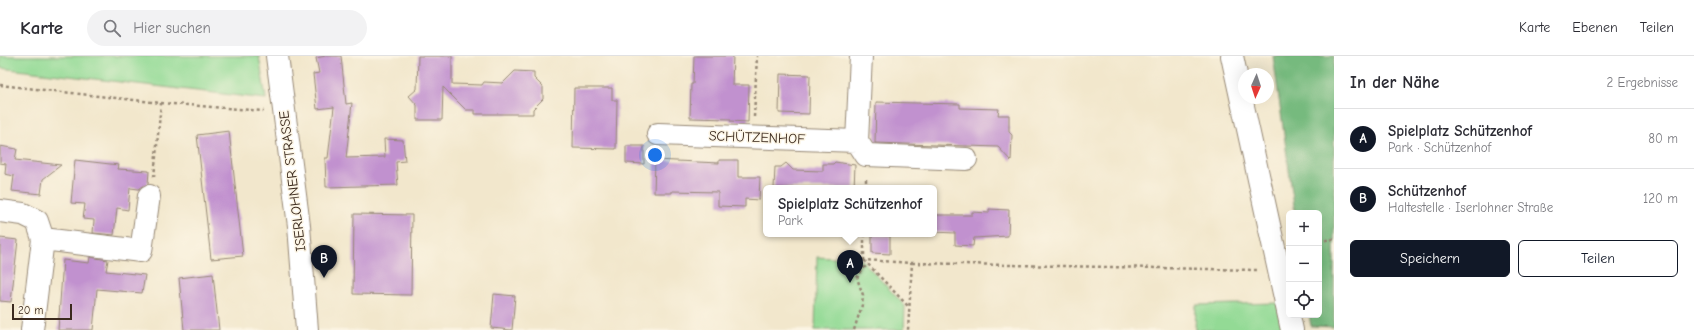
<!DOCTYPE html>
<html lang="de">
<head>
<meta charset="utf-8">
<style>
  body { margin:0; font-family:"Comic Neue",sans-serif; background:#f2f2f3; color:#2b2b33 }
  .controls { position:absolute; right:12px; bottom:12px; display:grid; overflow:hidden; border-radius:6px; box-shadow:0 4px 16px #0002 }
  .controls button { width:36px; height:36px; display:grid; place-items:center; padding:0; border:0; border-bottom:1px solid #e1e1e2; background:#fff; color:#2b2b33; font:20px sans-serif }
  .compass { position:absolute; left:1238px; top:12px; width:36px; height:36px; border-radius:50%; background:#fff; box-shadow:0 4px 16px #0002; rotate:183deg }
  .scale { position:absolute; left:12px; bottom:10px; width:60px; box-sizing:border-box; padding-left:4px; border:2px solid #3b2a1e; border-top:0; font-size:11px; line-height:14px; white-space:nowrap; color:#3b2a1e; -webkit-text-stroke:3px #fcf5e5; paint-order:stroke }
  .you { position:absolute; left:655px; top:99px; width:14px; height:14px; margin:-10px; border:3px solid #fff; border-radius:50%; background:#1a73e8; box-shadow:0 0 0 6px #1a73e833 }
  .badge { display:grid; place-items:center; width:26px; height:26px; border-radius:50%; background:#111827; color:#fff; font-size:13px; font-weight:700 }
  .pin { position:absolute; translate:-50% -33px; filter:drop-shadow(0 1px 2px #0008) }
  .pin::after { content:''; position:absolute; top:21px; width:14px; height:12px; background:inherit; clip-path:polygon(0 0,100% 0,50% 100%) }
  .popup { position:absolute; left:763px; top:129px; width:174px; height:52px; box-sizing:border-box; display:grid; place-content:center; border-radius:6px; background:#fff; filter:drop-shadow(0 1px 3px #0005); font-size:13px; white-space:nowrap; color:#7c7c81 }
  .popup b { font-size:15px; color:#2b2b33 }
  .popup::after { content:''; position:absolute; left:50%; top:100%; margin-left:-8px; border:8px solid transparent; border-top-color:#fff }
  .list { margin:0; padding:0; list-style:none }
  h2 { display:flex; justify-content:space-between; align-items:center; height:52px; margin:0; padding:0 16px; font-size:17px }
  h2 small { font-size:13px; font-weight:400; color:#7c7c81 }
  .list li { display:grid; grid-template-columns:26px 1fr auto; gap:12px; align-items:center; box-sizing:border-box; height:60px; padding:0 16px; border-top:1px solid #e1e1e2 }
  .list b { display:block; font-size:15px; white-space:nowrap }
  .list p { margin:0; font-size:13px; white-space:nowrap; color:#7c7c81 }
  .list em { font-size:13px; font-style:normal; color:#7c7c81 }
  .actions { display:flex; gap:8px; padding:12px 16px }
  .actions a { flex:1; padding:9px 0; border:1px solid #111827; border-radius:6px; text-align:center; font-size:14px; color:#111827 }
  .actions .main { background:#111827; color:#fff }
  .icon { flex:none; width:22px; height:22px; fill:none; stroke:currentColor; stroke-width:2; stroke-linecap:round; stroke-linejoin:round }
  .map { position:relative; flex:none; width:1334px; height:274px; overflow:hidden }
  header { display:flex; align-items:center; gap:24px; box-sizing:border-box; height:56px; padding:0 20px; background:#fff; border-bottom:1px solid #e1e1e2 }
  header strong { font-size:19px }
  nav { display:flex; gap:22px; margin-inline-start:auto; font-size:14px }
  .search { width:280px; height:36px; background:#f2f2f3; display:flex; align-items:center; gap:10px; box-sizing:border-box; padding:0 14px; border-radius:22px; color:#7c7c81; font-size:15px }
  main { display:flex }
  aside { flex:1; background:#fff }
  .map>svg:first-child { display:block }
</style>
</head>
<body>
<header>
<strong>Karte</strong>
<div class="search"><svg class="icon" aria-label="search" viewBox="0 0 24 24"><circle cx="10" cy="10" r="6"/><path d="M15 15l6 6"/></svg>Hier suchen</div>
<nav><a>Karte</a><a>Ebenen</a><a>Teilen</a></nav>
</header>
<main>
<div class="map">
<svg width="1334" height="274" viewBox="0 0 1334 274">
  <rect width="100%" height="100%" fill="#fcf5e5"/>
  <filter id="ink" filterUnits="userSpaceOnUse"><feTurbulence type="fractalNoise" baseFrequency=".025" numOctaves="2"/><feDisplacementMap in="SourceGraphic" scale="8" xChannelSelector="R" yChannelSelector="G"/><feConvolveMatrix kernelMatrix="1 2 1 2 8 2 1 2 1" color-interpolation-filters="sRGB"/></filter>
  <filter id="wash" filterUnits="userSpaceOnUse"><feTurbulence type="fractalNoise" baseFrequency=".012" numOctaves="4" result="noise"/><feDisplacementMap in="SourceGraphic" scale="16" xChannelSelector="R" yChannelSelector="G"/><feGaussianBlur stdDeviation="0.9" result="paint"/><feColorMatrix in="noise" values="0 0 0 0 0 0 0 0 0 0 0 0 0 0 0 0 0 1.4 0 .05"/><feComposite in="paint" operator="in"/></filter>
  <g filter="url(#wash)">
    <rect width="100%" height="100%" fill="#f2e7cc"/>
    <!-- green -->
    <path fill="#93da95" stroke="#67825a" d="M0,0H259L266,43L0,12Z
      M817,201L862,204L905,250L904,274H815Z
      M1279,247L1285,274H1195L1196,249Z"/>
    <!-- forest -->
    <path fill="#76ba7e" stroke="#58724e" d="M1273,0H1334V271L1311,270L1309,259H1319V157H1295Z"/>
    <g id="blocks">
      <!-- building -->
      <path fill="#c191cf" d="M326,0H341L346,48L352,47L346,102L385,101L384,83L403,84L405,105L396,106L398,129L326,131L325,102H328L334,51L317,53L313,18L319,17L316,2Z
        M418,0H452V28L482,29L484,26L503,27L515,15L534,16V22L543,31V43L533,53V58H475V54H466L443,31L442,64H417V49L409,40L417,33Z
        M694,0H733L732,29H749L748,66L730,65V63L690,62L691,28H693Z
        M780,18L810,19L809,58L779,57Z
        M574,32H612V44H617L616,93L573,92Z
        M876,46L960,48V52L999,53L998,59H1009V76L1012,79L1011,105L998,91L875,87Z
        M229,75L243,200L211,203L197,79Z
        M0,90L17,93L15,104L61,109L43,123L41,138L12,135L14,120L5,118L6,108L0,107Z
        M626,90H644V108L626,107Z
        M75,104L119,109L118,113L149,115L148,128L139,133L130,132L128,154L117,152L114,179L93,177L94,164L83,163L85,148L71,147Z
        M655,104L719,107V104H738V121H760L759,144L745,143V151L718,150V136L672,135V137H654Z
        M835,106L855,109L854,132H774L775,111H781L786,107L793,114L823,115V108H833Z
        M989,153L1009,154L1008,180L974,182L973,190L955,189V177L934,176V159H972V156L989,157Z
        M354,158L412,159L411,239L353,238Z
        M872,179L890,180V198L872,197Z
        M0,182L18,184L11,246L0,245Z
        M90,201L108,204L106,215L145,219L142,237L97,233L93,274H58L63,204L89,207Z
        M213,218L219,274H184L179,222Z
        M494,238L515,240L512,274L491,272Z"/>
    </g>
  </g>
  <g filter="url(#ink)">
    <use href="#blocks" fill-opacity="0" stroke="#968875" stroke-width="1"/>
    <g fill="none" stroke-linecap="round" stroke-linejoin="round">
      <!-- minor casing -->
      <g stroke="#968875" stroke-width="24">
        <path id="minor" d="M1232,0L1292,274
          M658,78L857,85L861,0
          M857,85L866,99L966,103
          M0,155L23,158L37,165L43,183L141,195L149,140
          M32,274L43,183"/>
      </g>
      <!-- major casing -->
      <g stroke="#968875" stroke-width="24">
        <path id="major" d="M277,0L299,170L307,274"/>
      </g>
      <!-- path -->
      <path stroke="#968875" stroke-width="2.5" stroke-dasharray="3 3" stroke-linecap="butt" d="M0,29L161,47L264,55
        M754,61L757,0
        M154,121L161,47
        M866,132V120
        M864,178V204L912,207L908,274
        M1319,185L1334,183
        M864,204L908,250
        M912,207L1257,214
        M854,274L862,249L863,239L857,222L862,214L868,208"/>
      <!-- minor -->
      <use href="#minor" stroke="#fff" stroke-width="22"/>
      <!-- major -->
      <use href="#major" stroke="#fff" stroke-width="22"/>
    </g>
  </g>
  <g text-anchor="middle" stroke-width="3" stroke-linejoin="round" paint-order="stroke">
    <!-- street labels -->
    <g font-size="14" fill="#3b2a1e" stroke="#fcf5e5">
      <text transform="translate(757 81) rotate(2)" y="5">SCHÜTZENHOF</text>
      <text transform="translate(292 125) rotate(-97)" y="5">ISERLOHNER STRASSE</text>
    </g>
  </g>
</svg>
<div class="controls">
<button>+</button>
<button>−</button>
<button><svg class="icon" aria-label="locate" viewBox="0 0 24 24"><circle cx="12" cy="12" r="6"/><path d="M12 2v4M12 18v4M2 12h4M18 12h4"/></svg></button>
</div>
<svg class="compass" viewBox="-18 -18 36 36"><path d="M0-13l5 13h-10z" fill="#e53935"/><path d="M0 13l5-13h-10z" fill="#7c7c81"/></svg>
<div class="scale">20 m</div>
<div class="you"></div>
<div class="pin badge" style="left:850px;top:227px">A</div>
<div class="popup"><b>Spielplatz Schützenhof</b>Park</div>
<div class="pin badge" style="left:324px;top:222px">B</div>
</div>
<aside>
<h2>In der Nähe<small>2 Ergebnisse</small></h2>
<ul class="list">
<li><span class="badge">A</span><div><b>Spielplatz Schützenhof</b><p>Park · Schützenhof</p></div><em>80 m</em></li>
<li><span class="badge">B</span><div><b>Schützenhof</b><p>Haltestelle · Iserlohner Straße</p></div><em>120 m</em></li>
</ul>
<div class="actions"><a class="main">Speichern</a><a>Teilen</a></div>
</aside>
</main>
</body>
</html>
